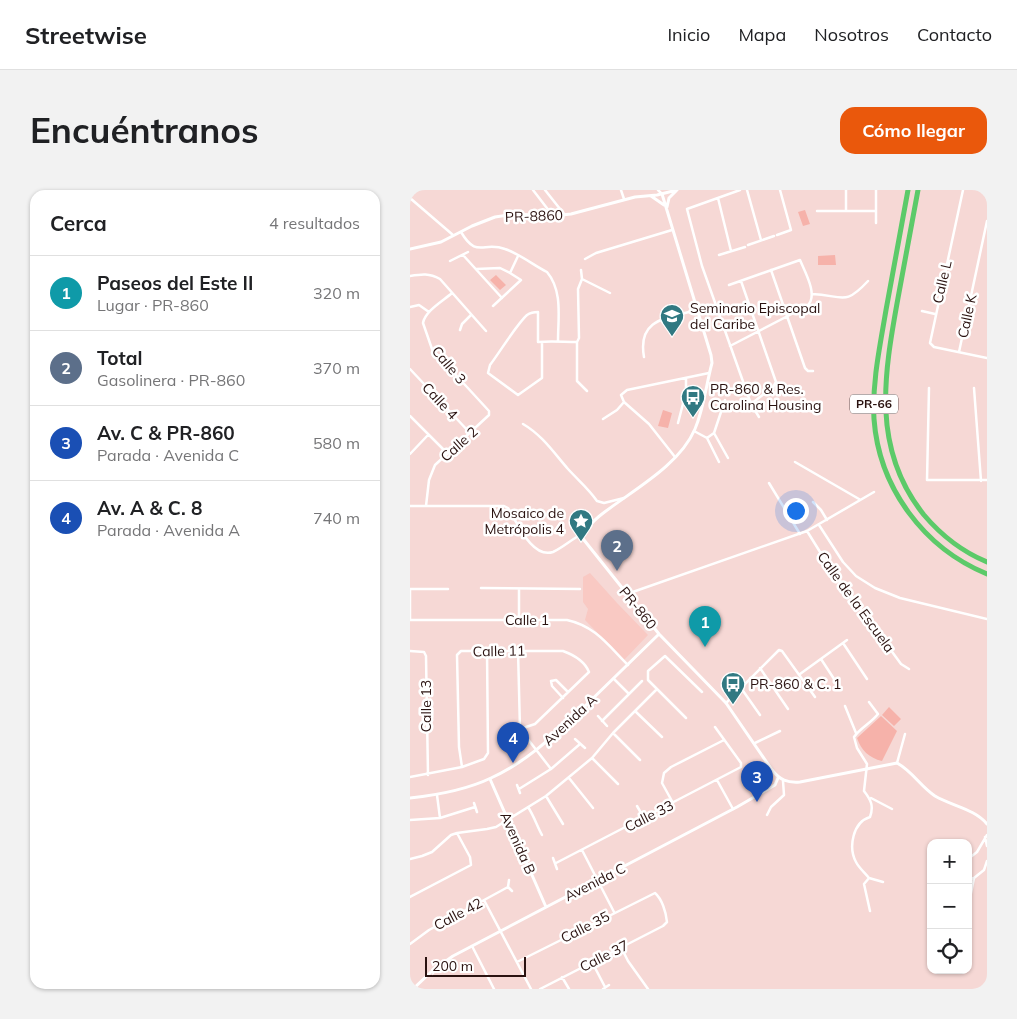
<!DOCTYPE html>
<html lang="es">
<head>
<meta charset="utf-8">
<style>
  body { margin:0; font-family:Mulish,sans-serif; background:#f2f2f2; color:#202124 }
  .controls { position:absolute; right:15px; bottom:15px; display:grid; overflow:hidden; border-radius:10px; box-shadow:0 1px 4px #0004 }
  .controls button { width:45px; height:45px; display:grid; place-items:center; padding:0; border:0; border-bottom:1px solid #e0e0e0; background:#fff; color:#202124; font:25px sans-serif }
  .scale { position:absolute; left:15px; bottom:12px; width:101px; box-sizing:border-box; padding-left:5px; border:2px solid #2a1210; border-top:0; font-size:14px; line-height:18px; white-space:nowrap; color:#2a1210; -webkit-text-stroke:4px #fff; paint-order:stroke }
  .you { position:absolute; left:385px; top:320px; width:18px; height:18px; margin:-12px; border:4px solid #fff; border-radius:50%; background:#1a73e8; box-shadow:0 0 0 8px #1a73e833 }
  .badge { display:grid; place-items:center; width:32px; height:32px; border-radius:50%; background:#ea580c; color:#fff; font-size:16px; font-weight:700 }
  .pin { position:absolute; translate:-50% -41px; filter:drop-shadow(0 1px 2px #0008) }
  .pin::after { content:''; position:absolute; top:26px; width:18px; height:15px; background:inherit; clip-path:polygon(0 0,100% 0,50% 100%) }
  .list { margin:0; padding:0; list-style:none }
  h2 { display:flex; justify-content:space-between; align-items:center; height:65px; margin:0; padding:0 20px; font-size:21px }
  h2 small { font-size:16px; font-weight:400; color:#757577 }
  .list li { display:grid; grid-template-columns:32px 1fr auto; gap:15px; align-items:center; box-sizing:border-box; height:75px; padding:0 20px; border-top:1px solid #e0e0e0 }
  .list b { display:block; font-size:19px; white-space:nowrap }
  .list p { margin:0; font-size:16px; white-space:nowrap; color:#757577 }
  .list em { font-size:16px; font-style:normal; color:#757577 }
  .icon { flex:none; width:28px; height:28px; fill:none; stroke:currentColor; stroke-width:2; stroke-linecap:round; stroke-linejoin:round }
  .map { position:relative; flex:none; width:577px; height:799px; overflow:hidden; border-radius:15px }
  header { display:flex; align-items:center; gap:30px; box-sizing:border-box; height:70px; padding:0 25px; background:#fff; border-bottom:1px solid #e0e0e0 }
  header strong { font-size:24px }
  nav { display:flex; gap:28px; margin-inline-start:auto; font-size:18px }
  .intro { display:flex; align-items:center; justify-content:space-between; box-sizing:border-box; height:120px; padding:0 30px }
  h1 { margin:0; font-size:35px }
  .button { padding:12px 22px; border-radius:15px; background:#ea580c; color:#fff; font-size:18px; font-weight:700 }
  main { display:flex; gap:30px; padding:0 30px }
  aside { flex:1; background:#fff; border-radius:15px; box-shadow:0 1px 4px #0004 }
  .map>svg:first-child { display:block }
</style>
</head>
<body>
<header>
<strong>Streetwise</strong>
<nav><a>Inicio</a><a>Mapa</a><a>Nosotros</a><a>Contacto</a></nav>
</header>
<div class="intro"><h1>Encuéntranos</h1><a class="button">Cómo llegar</a></div>
<main>
<aside>
<h2>Cerca<small>4 resultados</small></h2>
<ul class="list">
<li><span class="badge" style="background:#0f9aa8">1</span><div><b>Paseos del Este II</b><p>Lugar · PR-860</p></div><em>320 m</em></li>
<li><span class="badge" style="background:#5c6f8a">2</span><div><b>Total</b><p>Gasolinera · PR-860</p></div><em>370 m</em></li>
<li><span class="badge" style="background:#1a4fb4">3</span><div><b>Av. C &amp; PR-860</b><p>Parada · Avenida C</p></div><em>580 m</em></li>
<li><span class="badge" style="background:#1a4fb4">4</span><div><b>Av. A &amp; C. 8</b><p>Parada · Avenida A</p></div><em>740 m</em></li>
</ul>
</aside>
<div class="map">
<svg width="577" height="799" viewBox="0 0 577 799">
  <rect width="100%" height="100%" fill="#f6d8d5"/>
  <!-- built -->
  <path fill="#f9c9c3" d="M180,383L207,413L238,445L214,470L175,430L178,419L173,412V387Z"/>
  <!-- green -->
  <path fill="#f6b2aa" d="M395,20L400,34L393,36L388,22Z
    M425,65L426,75H408V66Z
    M86,85L96,95L90,100L80,90Z
    M253,220L262,223L258,238L248,236Z
    M479,517L491,529L484,536L472,525Z
    M471,526L487,541L472,571C459,568 451,560 447,548Z"/>
  <g fill="none" stroke-linecap="round" stroke-linejoin="round">
    <!-- minor -->
    <path stroke="#fff" stroke-width="2.5" d="M123,0L143,26
      M135,0L154,24
      M211,0L214,9
      M248,0L252,4
      M330,0L277,19L292,76L341,214L349,227
      M337,0L351,50
      M436,0V21
      M553,0L520,153L524,157L577,168
      M0,8L43,45
      M308,8L321,61
      M407,21H466
      M466,33V0
      M51,42C67,69 73,51 95,59C110,64 123,75 137,82C153,101 148,128 148,151
      M367,45L381,40L370,0
      M338,55L364,46
      M53,65L92,108
      M309,65L335,57
      M175,69L186,63L262,40
      M40,71L58,62
      M66,79L90,78L100,83
      M171,80L172,89
      M361,80L395,178L398,181H403
      M0,86C12,84 19,83 30,89L76,141
      M331,91L366,192L363,197L341,214
      M319,95L390,70C395,82 409,106 397,116L320,156
      M402,104C433,105 434,117 458,91
      M83,116L111,90L100,83L108,66
      M0,117L9,115L19,122
      M512,121L525,124
      M289,124L306,118
      M50,140L52,134L61,125
      M132,152V188L108,205L78,183L80,175C90,162 106,135 117,125C120,123 124,122 128,122V152C141,151 154,152 167,152L169,148L168,99L172,89L200,103
      M167,152V191L177,201
      M549,162L577,31
      M234,167C227,128 258,128 287,120
      M0,179L60,243
      M519,198L517,290H577
      M564,198L571,291
      M0,226L37,263
      M193,229L207,220L214,212
      M268,233L276,202V188
      M113,234C132,245 144,263 158,279C168,290 179,299 187,311L194,313L214,308
      M284,241L297,248L309,272
      M304,243L318,268
      M297,248L304,243L315,210
      M0,264L18,245
      M265,267L239,234L214,212L211,205L217,200L299,183
      M385,272L449,309
      M359,293L390,344
      M403,312L411,320L417,330
      M0,316H94L98,318C107,332 122,369 143,362C152,358 161,350 170,345
      M16,316L19,290L25,275L79,225V221L22,159L13,133C15,121 33,111 42,103
      M409,335L433,372L446,386L465,398L490,408L577,429
      M397,341L415,370L491,474L499,479
      M71,398L170,399
      M0,399H38
      M0,399V430
      M217,404L397,341L464,302
      M0,430H157C185,436 198,455 218,475
      M109,430V399
      M433,453L457,489
      M108,460L110,539L141,579
      M0,461L14,462L16,466L18,585
      M411,469L430,498
      M350,478L378,519
      M390,484L437,450
      M204,489L219,504
      M331,498L350,525
      M153,508L142,496L141,491L146,490L158,502
      M459,512L468,524C461,533 450,538 444,547L447,558L457,574L454,601C461,610 464,616 460,627C443,632 438,657 446,672C449,678 455,683 459,688
      M316,513L369,460L372,461L405,507
      M435,516L446,543
      M225,521L252,547
      M188,526L197,536
      M276,528L238,490V481L255,466L292,502
      M192,531L232,491
      M203,543L230,570
      M165,549L175,558
      M345,553L370,541
      M182,568L208,594
      M487,573L495,544
      M52,577L49,557L47,465L51,461H153C164,465 175,472 179,482L125,534L110,539
      M0,587L52,577L74,569L78,563L77,461
      M159,588L183,618
      M307,590L323,619
      M107,595L110,603
      M109,599L141,579L170,554
      M27,605L30,628
      M136,606L153,634
      M461,608L482,619
      M64,613L67,622
      M263,613L252,593L254,583L261,577L314,550
      M227,616L234,628
      M118,617C124,626 127,636 132,645
      M357,625L361,617L374,605L373,591
      M0,630L30,628L65,617
      M575,647L577,656
      M172,660L204,722
      M143,668L147,679
      M0,669L12,666L22,662L41,645L47,643L77,639L86,637L136,606L182,568L203,543L247,499
      M558,669L567,662L577,645
      M146,673L331,577V573L305,537
      M459,688L454,694L460,721
      M459,688L473,692
      M564,688L574,680L577,671
      M558,689L564,688L560,708L558,709
      M99,690L98,697L102,701
      M0,707L61,675L60,667L47,643
      M74,710L121,799
      M0,754L19,740L98,697
      M62,756L84,799
      M211,757L218,771L238,799
      M107,772L245,703C252,709 256,722 257,732L253,736L130,799
      M182,772L195,797
      M152,787L159,799
      M193,799L199,795"/>
    <!-- tertiary -->
    <path stroke="#fff" stroke-width="3" d="M252,4L301,165L302,173C296,195 294,218 285,239C269,276 223,300 192,324C184,330 177,338 170,345L249,444L316,513L362,580C370,590 377,593 390,592L487,573C502,581 511,597 525,606C542,616 565,619 577,634
      M241,6L254,15
      M257,17L259,8L266,1
      M0,59L31,52L62,36L85,27L105,24L143,26L161,24L225,7L247,5L267,0
      M80,589L136,717
      M0,608C28,605 56,600 81,588C118,571 143,546 172,519C198,494 223,469 249,444
      M3,799L22,781L43,766L327,617L365,595L368,588"/>
    <!-- motorway -->
    <path stroke="#5cca69" stroke-width="5" d="M498,0C491,40 483,80 476,120C470,156 462,192 464,229C469,298 514,358 577,384
      M508,0C501,36 495,72 488,108C474,185 461,259 514,325C531,345 553,362 577,372"/>
  </g>
  <!-- icons -->
  <defs>
    <g id="school-pin" transform="scale(1.25)"><path d="M0 17L-7.5 6A9.5 9.5 0 1 1 7.5 6Z" fill="#317982" stroke="#fff"/><path d="M0-5L7-2L0 1L-7-2ZM-4 1L0 2.5L4 1V4Q0 6-4 4Z" fill="#fff"/></g>
    <g id="bus-pin" transform="scale(1.25)"><path d="M0 17L-7.5 6A9.5 9.5 0 1 1 7.5 6Z" fill="#317982" stroke="#fff"/><path d="M-5-6H5V4H4V6H2V4H-2V6H-4V4H-5ZM-3.5-4V0h7V-4ZM-3.5 1.2v1.5H-2V1.2ZM2 1.2v1.5H3.5V1.2Z" fill="#fff"/></g>
    <g id="sight-pin" transform="scale(1.25)"><path d="M0 17L-7.5 6A9.5 9.5 0 1 1 7.5 6Z" fill="#317982" stroke="#fff"/><path d="M0-6L1.8-2.2L6-1.7L2.9 1.2L3.7 5.4L0 3.3L-3.7 5.4L-2.9 1.2L-6-1.7L-1.8-2.2Z" fill="#fff"/></g>
  </defs>
  <g fill-rule="evenodd">
    <use href="#school-pin" x="262" y="126"/>
    <use href="#bus-pin" x="283" y="207"/>
    <use href="#sight-pin" x="171" y="331"/>
    <use href="#bus-pin" x="323" y="494"/>
  </g>
  <g text-anchor="middle" stroke-width="5" stroke-linejoin="round" paint-order="stroke">
    <!-- shield labels -->
    <rect fill="#fff" stroke="#6a5958" stroke-width="1" x="440" y="204.5" width="48" height="19" rx="4"/>
    <g font-size="12" font-weight="bold" fill="#2a1210">
      <text x="464" y="218">PR-66</text>
    </g>
    <!-- street labels -->
    <g font-size="14" fill="#2a1210" stroke="#fff">
      <text transform="translate(124 26) rotate(-2)" y="5">PR-8860</text>
      <text transform="translate(532 92) rotate(-77)" y="5">Calle L</text>
      <text transform="translate(557 126) rotate(-78)" y="5">Calle K</text>
      <text transform="translate(39 175) rotate(50)" y="5">Calle 3</text>
      <text transform="translate(30 211) rotate(47)" y="5">Calle 4</text>
      <text transform="translate(49 254) rotate(-42)" y="5">Calle 2</text>
      <text transform="translate(446 412) rotate(54)" y="5">Calle de la Escuela</text>
      <text transform="translate(228 418) rotate(51)" y="5">PR-860</text>
      <text x="117" y="435">Calle 1</text>
      <text transform="translate(89 461) rotate(-1)" y="5">Calle 11</text>
      <text transform="translate(16 516) rotate(-90)" y="5">Calle 13</text>
      <text transform="translate(160 530) rotate(-43)" y="5">Avenida A</text>
      <text transform="translate(239 626) rotate(-27)" y="5">Calle 33</text>
      <text transform="translate(108 653) rotate(66)" y="5">Avenida B</text>
      <text transform="translate(185 692) rotate(-27)" y="5">Avenida C</text>
      <text transform="translate(48 724) rotate(-28)" y="5">Calle 42</text>
      <text transform="translate(175 737) rotate(-27)" y="5">Calle 35</text>
      <text transform="translate(194 766) rotate(-27)" y="5">Calle 37</text>
    </g>
    <!-- poi labels -->
    <g font-size="14" fill="#2a1210" stroke="#fff" text-anchor="start">
      <text x="280" y="123">Seminario Episcopal<tspan x="280" dy="16">del Caribe</tspan></text>
      <text x="300" y="204">PR-860 &amp; Res.<tspan x="300" dy="16">Carolina Housing</tspan></text>
      <text x="154" y="328" text-anchor="end">Mosaico de<tspan x="154" dy="16">Metrópolis 4</tspan></text>
      <text x="340" y="499">PR-860 &amp; C. 1</text>
    </g>
  </g>
</svg>
<div class="controls">
<button>+</button>
<button>−</button>
<button><svg class="icon" aria-label="locate" viewBox="0 0 24 24"><circle cx="12" cy="12" r="6"/><path d="M12 2v4M12 18v4M2 12h4M18 12h4"/></svg></button>
</div>
<div class="scale">200 m</div>
<div class="you"></div>
<div class="pin badge" style="left:295px;top:457px;background:#0f9aa8">1</div>
<div class="pin badge" style="left:207px;top:381px;background:#5c6f8a">2</div>
<div class="pin badge" style="left:347px;top:612px;background:#1a4fb4">3</div>
<div class="pin badge" style="left:103px;top:573px;background:#1a4fb4">4</div>
</div>
</main>
</body>
</html>
